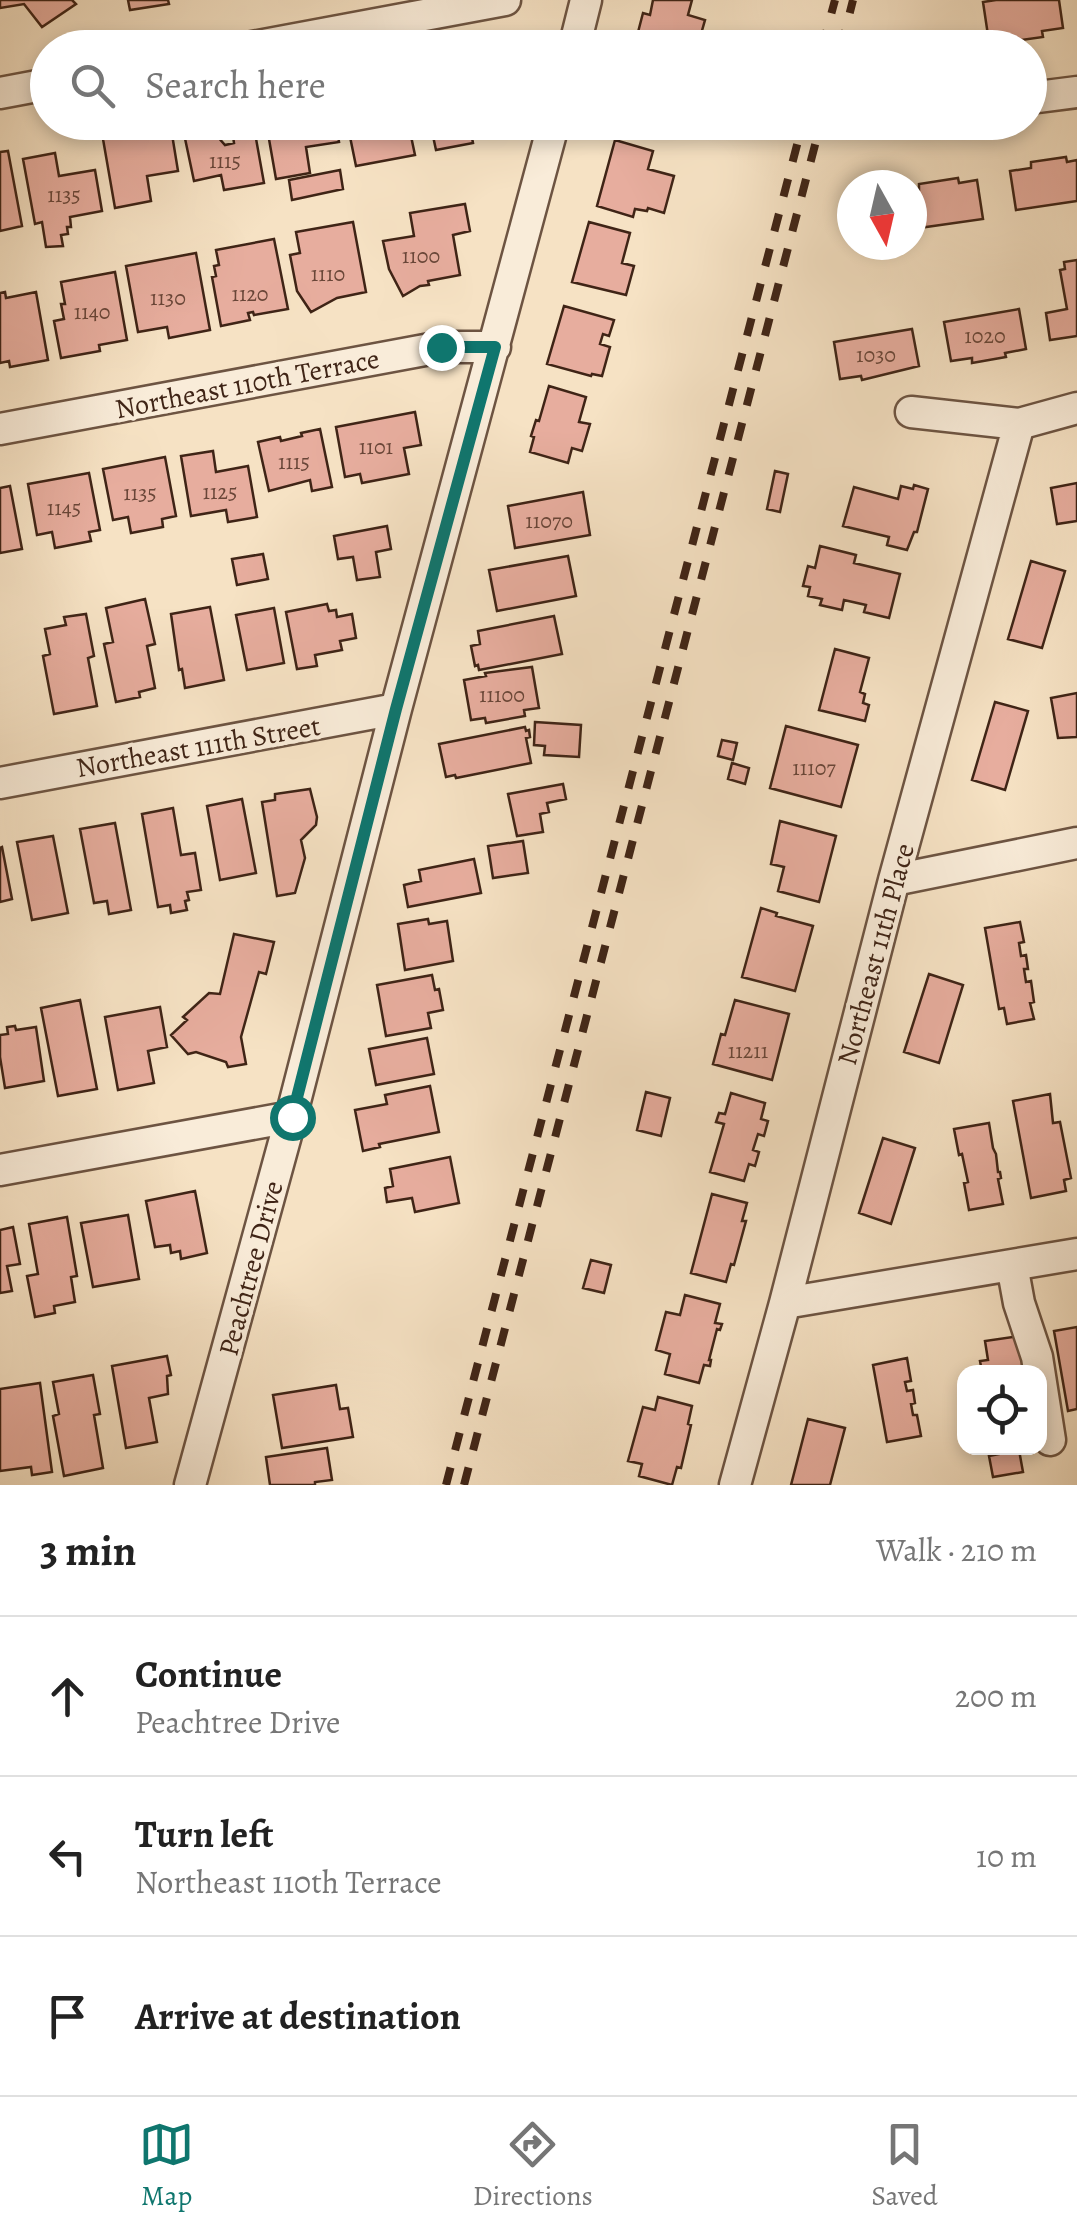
<!DOCTYPE html>
<html lang="en">
<head>
<meta charset="utf-8">
<style>
  body { margin:0; font-family:Alegreya,serif; background:#f6f6f6; color:#222 }
  .controls { position:absolute; right:30px; bottom:30px; display:grid; overflow:hidden; border-radius:20px; box-shadow:0 5px 15px #0003 }
  .controls button { width:90px; height:90px; display:grid; place-items:center; padding:0; border:0; border-bottom:2px solid #e0e0e0; background:#fff; color:#222; font:50px sans-serif }
  .compass { position:absolute; left:837px; top:170px; width:90px; height:90px; border-radius:50%; background:#fff; box-shadow:0 5px 15px #0003; rotate:172deg }
  .stop { position:absolute; width:30px; height:30px; margin:-22px; border:8px solid #0f766e; border-radius:50%; background:#fff }
  .stop.end { background:#0f766e; border-color:#fff; box-shadow:0 2px 10px #0008 }
  .list { margin:0; padding:0; list-style:none }
  h2 { display:flex; justify-content:space-between; align-items:center; height:130px; margin:0; padding:0 40px; font-size:42px }
  h2 small { font-size:32px; font-weight:400; color:#767676 }
  .list li { display:grid; grid-template-columns:65px 1fr auto; gap:30px; align-items:center; box-sizing:border-box; height:160px; padding:0 40px; border-top:2px solid #e0e0e0 }
  .list b { display:block; font-size:38px; white-space:nowrap }
  .list p { margin:0; font-size:32px; white-space:nowrap; color:#767676 }
  .list em { font-size:32px; font-style:normal; color:#767676 }
  .icon { flex:none; width:55px; height:55px; fill:none; stroke:currentColor; stroke-width:2; stroke-linecap:round; stroke-linejoin:round }
  .map { position:relative; flex:none; width:1077px; height:1485px; overflow:hidden }
  .search { position:absolute; background:#fff; box-shadow:0 5px 15px #0003; left:30px; right:30px; top:30px; height:110px; display:flex; align-items:center; gap:25px; box-sizing:border-box; padding:0 35px; border-radius:55px; color:#767676; font-size:38px }
  .sheet { height:610px; background:#fff }
  nav { display:flex; justify-content:space-around; align-items:center; box-sizing:border-box; height:140px; border-top:2px solid #e0e0e0; background:#fff; font-size:28px; color:#767676 }
  nav a { display:grid; justify-items:center; gap:5px }
  nav .on { color:#0f766e }
  .map>svg:first-child { display:block }
</style>
</head>
<body>
<div class="map">
<svg width="1077" height="1485" viewBox="0 0 1077 1485">
  <rect width="100%" height="100%" fill="#f6e2c4"/>
  <filter id="stains"><feTurbulence type="fractalNoise" baseFrequency=".002" numOctaves="4"/><feColorMatrix values="0 0 0 0 .2 0 0 0 0 .09 0 0 0 0 .02 0 0 0 .5 -.17"/></filter>
  <radialGradient id="worn" r=".72"><stop offset=".6" stop-color="#630" stop-opacity="0"/><stop offset="1" stop-color="#630" stop-opacity=".3"/></radialGradient>
  <!-- building -->
  <path fill="#e7ad9e" stroke="#3f2416" stroke-width="2.5" d="M0,0H72L76,4L42,27L24,4L0,8Z
    M128,0H168L169,4L130,10Z
    M653,0H692L688,15L705,20L697,48H681L637,36L643,13L650,15Z
    M996,0H1059L1063,28L1042,31L1043,37L1006,42H989L983,2Z
    M170,122L178,171L147,176L151,201L115,208L103,139L130,135L129,129Z
    M231,122H253L264,183L224,190L221,175L194,181L183,129L215,124L217,136L225,145L234,143Z
    M266,122H336L339,142L306,147L310,173L276,179Z
    M347,122H408L415,155L356,166Z
    M430,122H469L473,143L436,150Z
    M628,122H671L669,131L659,128L658,131Z
    M615,140L653,151L648,169L674,176L664,213L648,208L647,211L635,209L633,217L597,206Z
    M8,151L22,226L0,231V152Z
    M55,153L59,176L95,170L102,211L70,217L71,227H67L68,234L61,235L63,246L46,247L42,222L35,224L23,159Z
    M1066,157L1067,162L1077,160V201L1016,210L1010,171L1031,168V162Z
    M340,170L343,189L292,200L289,180Z
    M958,178L959,183L977,180L983,219L912,229V191L919,190V184Z
    M465,204L470,231L453,235L460,275L428,281L429,285L420,286L403,296L389,269L383,241L414,236L410,213Z
    M353,222L366,292L337,298L311,312L297,291L290,255L300,253L296,232Z
    M589,222L630,233L622,263L634,266L626,295L572,282Z
    M274,239L288,309L254,315L253,312L248,313L250,320L221,326L212,277L216,276L214,266L219,265L216,250Z
    M196,253L210,330L169,338L167,327L138,332L126,266Z
    M1077,260V336L1050,340L1046,313L1067,309L1060,270L1065,269L1064,262Z
    M115,272L127,340L99,345L100,351L61,358L54,321L64,319L61,304H65L61,282Z
    M5,292L6,298L36,292L48,360L10,367L9,361L0,363V293Z
    M564,306L614,320L609,336L603,334L600,344L610,347L602,376L592,374L591,376L547,364Z
    M1019,309L1026,349L1005,353L1006,357L972,363V358L951,361L944,322Z
    M912,329L919,366L862,380L861,376L840,379L834,342Z
    M549,386L586,397L579,422L590,424L582,451L572,448L568,463L530,452L534,437L531,436L536,420L539,421Z
    M415,412L421,445L404,448L409,474L362,483L360,474L345,477L336,427Z
    M320,429L332,487L312,491L310,480L269,491L258,442L280,437L281,441L302,436L301,433Z
    M213,451L216,472L248,466L257,517L228,522L226,510L191,516L181,456Z
    M165,457L176,516L162,519L163,527L131,533L128,517L113,520L103,469Z
    M775,471L788,474L780,512L767,509Z
    M89,473L100,530L89,532L91,541L55,548L52,532L37,535L28,484Z
    M1077,483V521L1057,524L1051,488Z
    M914,485L928,489L917,532H914L907,550L887,545L889,537L843,526L854,487L898,499L901,486L913,489Z
    M10,486L22,549L0,553V488Z
    M583,492L590,535L515,548L508,506Z
    M387,526L391,549L376,552L380,577L357,580L353,557L338,559L334,536Z
    M820,546L856,555L854,563L900,574L889,618L864,612L866,605L844,600L842,610L820,605L822,599L808,596L810,587L803,586L808,566L815,568Z
    M263,554L268,579L237,585L232,559Z
    M568,556L576,596L497,611L489,570Z
    M1031,561L1065,571L1042,648L1008,639Z
    M145,599L155,644L147,646L155,688L139,692L140,697L116,702L104,644L113,642L106,608Z
    M327,604L329,611L336,610L337,617L352,614L356,638L340,641L342,650L315,655L317,666L297,669L286,612Z
    M210,607L224,680L185,688L182,669L179,670L171,614Z
    M274,608L284,663L247,670L236,615Z
    M86,614L94,656L88,658L97,706L54,714L43,656L50,654L45,629L66,625L64,617Z
    M554,616L562,654L479,670L478,665L475,666L471,646L480,644L478,631Z
    M835,649L869,658L860,692L865,694L863,703L869,705L865,721L819,710Z
    M532,667L539,708L524,710L525,716L486,723L485,718L471,720L464,680L486,676L485,673Z
    M1077,693V737L1058,738L1051,698Z
    M995,702L1028,711L1005,790L972,780Z
    M535,722L581,725L579,757L544,755L545,746L534,745Z
    M786,726L858,745L841,807L770,788Z
    M525,727L526,731L529,730L530,737L526,738L531,763L456,778L455,775L446,777L439,744Z
    M722,740L737,743L733,760L718,756Z
    M732,763L749,768L745,784L728,779Z
    M563,784L566,799L547,803L549,812L540,814L543,832L517,836L508,794Z
    M310,789L317,817L316,825L301,840L305,858L295,893L277,896L262,802L275,800V794Z
    M242,799L256,873L220,880L207,806Z
    M173,808L181,855L195,853L201,890L187,892L189,900L185,901L187,910L171,913L170,905L158,907L142,814Z
    M780,821L836,836L819,902L778,891L784,867L771,864Z
    M115,823L131,910L109,914L107,901L94,903L80,829Z
    M53,836L68,913L32,920L17,842Z
    M523,841L528,873L493,878L488,846Z
    M2,847L12,899L0,902V848Z
    M474,859L481,893L408,907L404,885L421,881L419,870Z
    M761,908L777,913L776,916L813,926L795,991L742,977Z
    M428,919L429,924L447,921L453,961L405,970L398,924Z
    M1020,922L1024,942L1019,943L1021,956L1026,955L1028,969H1024L1026,982L1031,981L1034,1002L1030,1003L1034,1019L1007,1024L1004,1008L999,1009L985,928Z
    M234,934L274,942L266,974L259,972L241,1037L246,1064L228,1067L226,1062L196,1052L188,1054L171,1035L187,1020L183,1017L209,993L220,994Z
    M929,974L963,985L939,1063L904,1052Z
    M432,975L435,990L439,989L443,1010L428,1013L431,1028L386,1036L377,985Z
    M80,1000L97,1089L58,1096L41,1008Z
    M735,1000L789,1014L772,1080L713,1064L721,1034L725,1035Z
    M160,1007L167,1047L148,1051L154,1083L118,1090L105,1017Z
    M15,1026L16,1030L36,1027L44,1081L5,1088L0,1057V1035L8,1034L7,1027Z
    M427,1038L434,1074L376,1085L369,1049Z
    M430,1086L439,1132L379,1144L380,1147L363,1151L355,1110L387,1104L385,1095Z
    M646,1092L670,1098L661,1136L637,1130Z
    M731,1093L765,1103L761,1119L768,1121L764,1136L758,1134L753,1150L759,1152L755,1166L749,1164L744,1181L710,1172L724,1124L716,1122L719,1113L725,1114Z
    M1050,1094L1053,1123L1060,1122L1071,1178L1064,1180L1066,1191L1031,1198L1013,1101Z
    M989,1123L993,1148L996,1154L998,1172H1000L1001,1178L998,1179L1003,1204L969,1210L964,1183L968,1182L962,1154L959,1155L954,1129Z
    M883,1138L915,1148L891,1224L859,1213Z
    M450,1157L459,1203L415,1212L412,1198L387,1202L385,1188L393,1186L390,1169Z
    M195,1191L207,1253L181,1259L180,1251L171,1253L170,1245L155,1247L146,1201Z
    M712,1194L747,1203L742,1221H746L734,1265L731,1264L726,1282L691,1273Z
    M128,1215L139,1279L93,1287L81,1223Z
    M67,1217L77,1276L71,1277L75,1302L54,1306L55,1313L35,1317L27,1276L38,1274L29,1224Z
    M13,1227L20,1264L7,1266L12,1291L0,1293V1230Z
    M591,1260L611,1265L604,1293L583,1288Z
    M685,1295L720,1304L715,1323L722,1324L720,1330L717,1329L709,1360H711L710,1366L704,1365L699,1383L665,1374L670,1354L656,1350L666,1312L680,1315Z
    M1077,1327V1409L1068,1411L1054,1331Z
    M1020,1336L1026,1372H982L980,1361L988,1360L985,1341Z
    M167,1356L171,1375L167,1376L168,1394L149,1398L157,1442L126,1448L112,1366Z
    M907,1358L911,1381L905,1382L907,1391L913,1390L915,1403L911,1404L913,1415H917L921,1436L887,1442L873,1365Z
    M93,1375L100,1414L94,1415L103,1468L64,1476L53,1416L59,1414L53,1382Z
    M40,1383L52,1472L32,1475L31,1467L0,1471V1389Z
    M336,1385L340,1409L348,1408L353,1437L282,1448L273,1395Z
    M658,1397L692,1406L688,1424L691,1425L681,1468L677,1467L672,1485L639,1476L642,1464L628,1461L643,1407L655,1410Z
    M808,1419L845,1428L830,1485H791Z
    M327,1448L332,1480L315,1482V1485H270L266,1457Z
    M1019,1450L1023,1472L993,1477L989,1456Z"/>
  <g fill="none" stroke-linecap="round" stroke-linejoin="round">
    <!-- minor casing -->
    <g stroke="#6d5442" stroke-width="35">
      <path id="minor" d="M247,48L505,0
        M574,48L586,0
        M0,93L48,84
        M1030,98L1077,92
        M911,412L1019,424L1077,408
        M0,429L441,347H495
        M0,783L396,709
        M894,880L1077,843
        M0,1170L291,1117
        M1012,1265L1019,1303L1037,1357L1050,1440
        M785,1303L1077,1254
        M190,1485L291,1117L396,709L554,122
        M735,1485L785,1303L894,880L1019,424"/>
    </g>
    <!-- minor -->
    <use href="#minor" stroke="#f9ecd9" stroke-width="30"/>
    <!-- rail -->
    <path stroke="#3f2416" stroke-width="8" stroke-dasharray="18 18" stroke-linecap="butt" d="M822,48L835,0
      M841,48L853,0
      M446,1485L803,122
      M464,1485L821,122"/>
  </g>
  <g fill="none" stroke-linecap="round" stroke-linejoin="round">
    <!-- route -->
    <path stroke="#0f766e" stroke-width="12" d="M292,1117L396,709L495,347H441"/>
  </g>
  <g text-anchor="middle" stroke-width="8" stroke-linejoin="round" paint-order="stroke">
    <!-- number labels -->
    <g font-size="22" fill="#694638">
      <text x="225" y="168">1115</text>
      <text x="64" y="202">1135</text>
      <text x="421" y="263">1100</text>
      <text x="328" y="281">1110</text>
      <text x="250" y="301">1120</text>
      <text x="168" y="305">1130</text>
      <text x="92" y="319">1140</text>
      <text x="985" y="343">1020</text>
      <text x="876" y="362">1030</text>
      <text x="376" y="454">1101</text>
      <text x="294" y="469">1115</text>
      <text x="220" y="499">1125</text>
      <text x="140" y="500">1135</text>
      <text x="64" y="515">1145</text>
      <text x="549" y="528">11070</text>
      <text x="502" y="702">11100</text>
      <text x="814" y="775">11107</text>
      <text x="748" y="1058">11211</text>
    </g>
    <!-- street labels -->
    <g font-size="28" fill="#3f2416" stroke="#f9ecd9">
      <text transform="translate(247 383) rotate(-11)" y="10">Northeast 110th Terrace</text>
      <text transform="translate(198 746) rotate(-10)" y="10">Northeast 111th Street</text>
      <text transform="translate(875 954) rotate(-75)" y="10">Northeast 11th Place</text>
      <text transform="translate(250 1268) rotate(-75)" y="10">Peachtree Drive</text>
    </g>
  </g>
  <rect width="100%" height="100%" filter="url(#stains)"/>
  <rect width="100%" height="100%" fill="url(#worn)"/>
</svg>
<div class="controls">
<button><svg class="icon" aria-label="locate" viewBox="0 0 24 24"><circle cx="12" cy="12" r="6"/><path d="M12 2v4M12 18v4M2 12h4M18 12h4"/></svg></button>
</div>
<svg class="compass" viewBox="-18 -18 36 36"><path d="M0-13l5 13h-10z" fill="#e53935"/><path d="M0 13l5-13h-10z" fill="#767676"/></svg>
<div class="stop" style="left:292px;top:1117px"></div>
<div class="stop end" style="left:441px;top:347px"></div>
<div class="search"><svg class="icon" aria-label="search" viewBox="0 0 24 24"><circle cx="10" cy="10" r="6"/><path d="M15 15l6 6"/></svg>Search here</div>
</div>
<section class="sheet">
<h2>3 min<small>Walk · 210 m</small></h2>
<ul class="list">
<li><svg class="icon" aria-label="ahead" viewBox="0 0 24 24"><path d="M12 20V5M6 11l6-6 6 6"/></svg><div><b>Continue</b><p>Peachtree Drive</p></div><em>200 m</em></li>
<li><svg class="icon" aria-label="left" viewBox="0 0 24 24"><path d="M17 20v-9H6M10 6l-5 5 5 5"/></svg><div><b>Turn left</b><p>Northeast 110th Terrace</p></div><em>10 m</em></li>
<li><svg class="icon" aria-label="arrive" viewBox="0 0 24 24"><path d="M6 21V4h12l-3 4 3 4H6"/></svg><div><b>Arrive at destination</b></div></li>
</ul>
</section>
<nav>
<a class="on"><svg class="icon" aria-label="map" viewBox="0 0 24 24"><path d="M3 6l6-2 6 2 6-2v14l-6 2-6-2-6 2zM9 4v14M15 6v14"/></svg>Map</a>
<a><svg class="icon" aria-label="directions" viewBox="0 0 24 24"><path d="M12 3l9 9-9 9-9-9zM9 14v-3h6M13 9l2 2-2 2"/></svg>Directions</a>
<a><svg class="icon" aria-label="saved" viewBox="0 0 24 24"><path d="M7 4h10v16l-5-4-5 4z"/></svg>Saved</a>
</nav>
</body>
</html>
